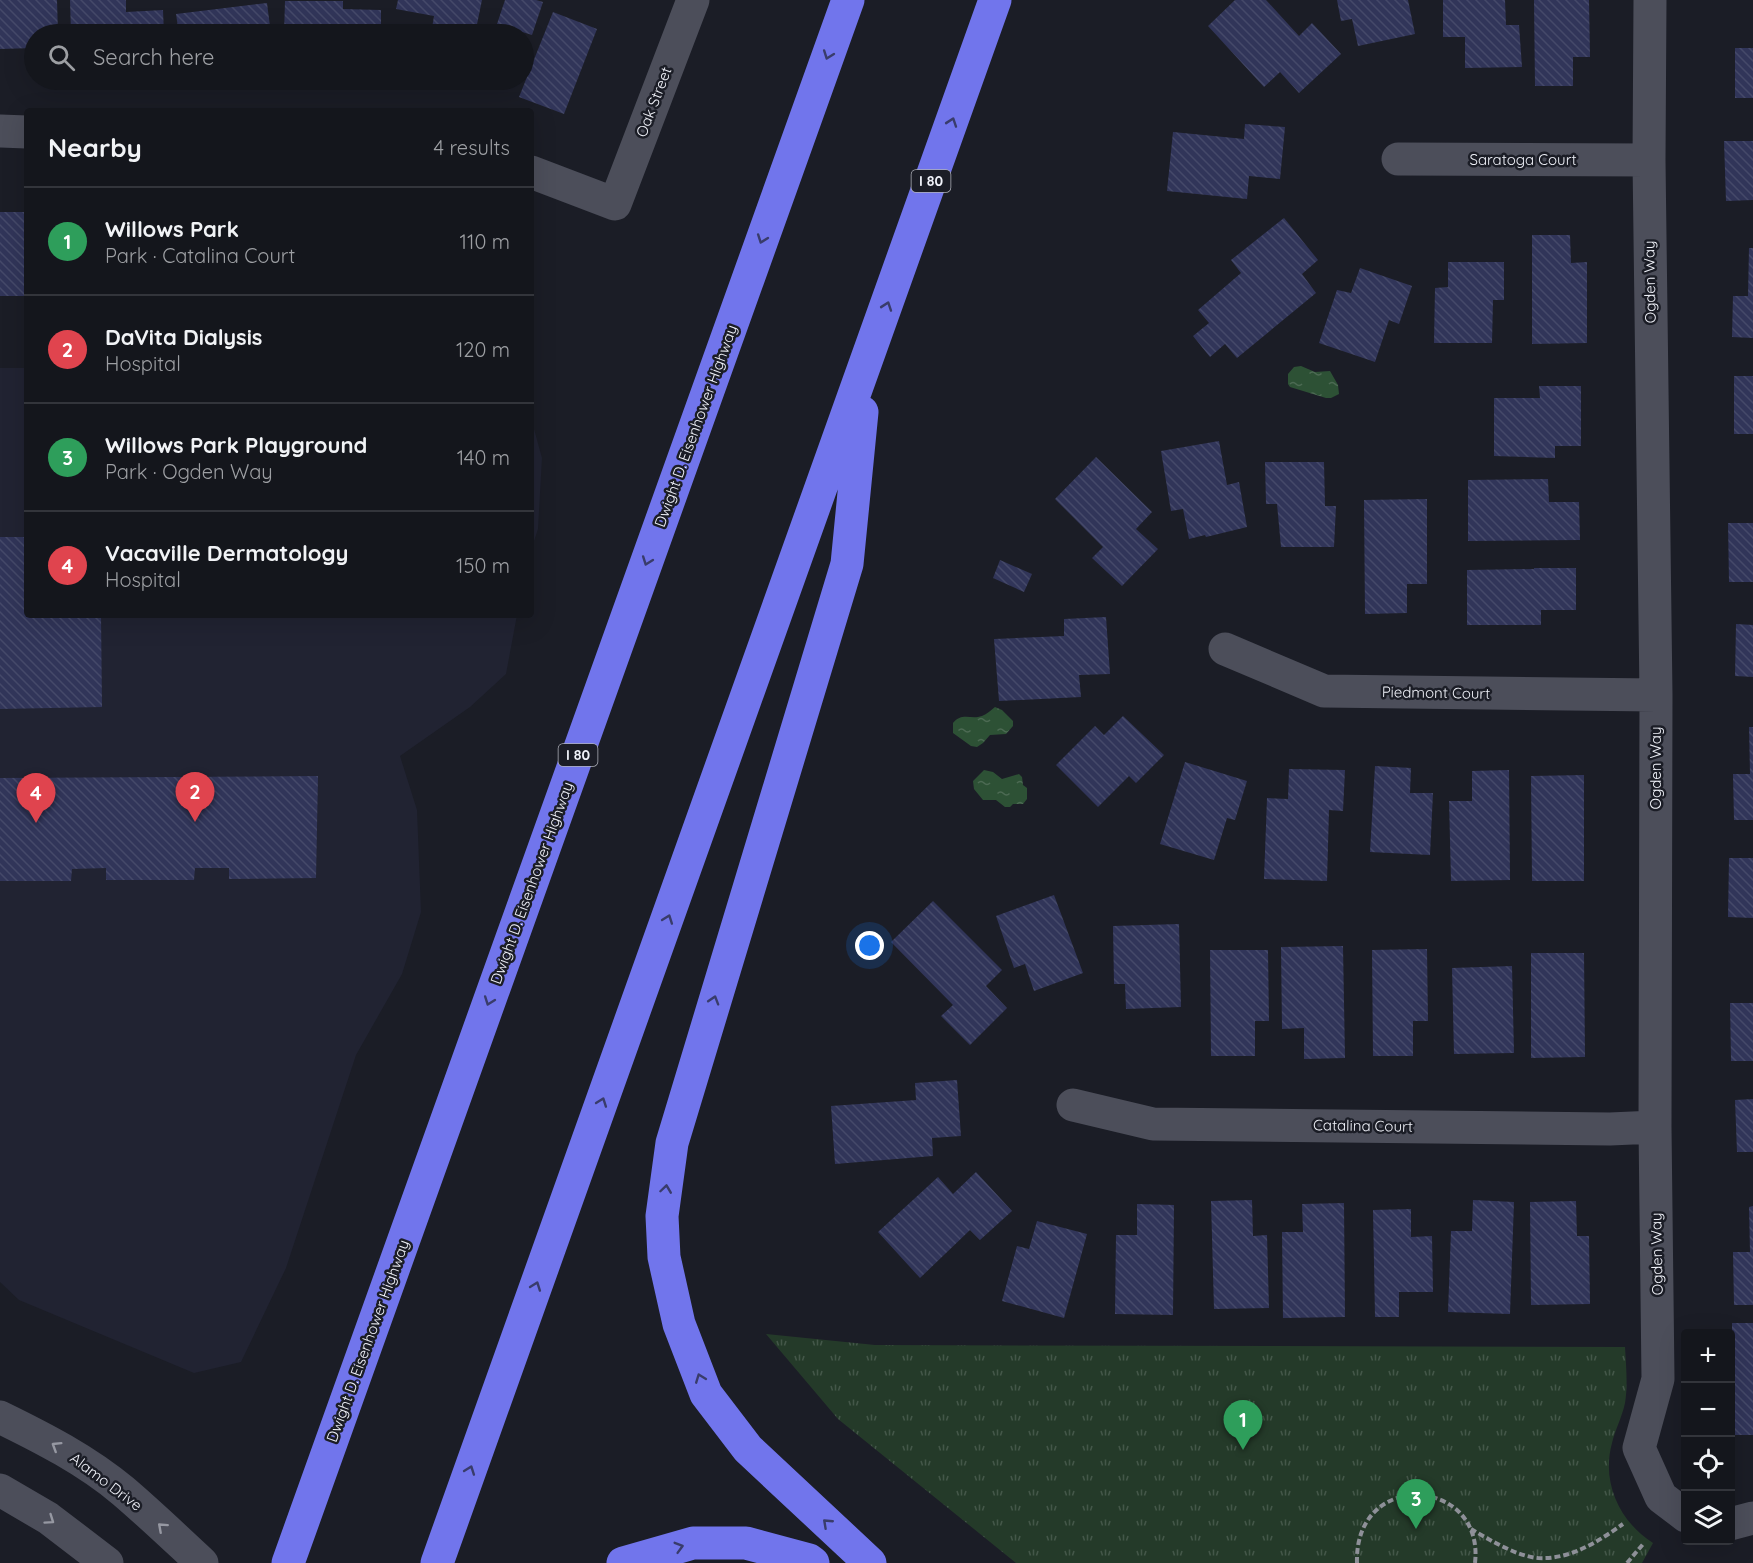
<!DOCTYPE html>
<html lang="en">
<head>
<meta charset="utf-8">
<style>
  body { margin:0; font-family:Quicksand,sans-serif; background:#212329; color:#f1f3f6 }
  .controls { position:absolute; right:18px; bottom:18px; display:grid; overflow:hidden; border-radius:6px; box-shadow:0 6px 24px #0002 }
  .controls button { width:54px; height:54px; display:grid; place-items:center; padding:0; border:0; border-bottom:2px solid #33353b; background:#14161c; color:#f1f3f6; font:30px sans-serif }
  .you { position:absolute; left:870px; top:946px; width:21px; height:21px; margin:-15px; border:4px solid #fff; border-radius:50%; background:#1a73e8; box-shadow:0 0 0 9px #1a73e833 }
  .badge { display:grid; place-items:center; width:39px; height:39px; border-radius:50%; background:#0b8043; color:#fff; font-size:20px; font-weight:700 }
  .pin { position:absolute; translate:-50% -50px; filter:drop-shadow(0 2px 3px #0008) }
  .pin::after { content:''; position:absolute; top:32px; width:21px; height:18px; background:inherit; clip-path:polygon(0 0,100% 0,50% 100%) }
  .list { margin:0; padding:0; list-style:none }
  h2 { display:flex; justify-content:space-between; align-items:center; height:78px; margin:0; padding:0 24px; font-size:26px }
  h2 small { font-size:20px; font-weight:400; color:#9d9fa3 }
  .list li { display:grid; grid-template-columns:39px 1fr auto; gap:18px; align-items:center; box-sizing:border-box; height:108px; padding:0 24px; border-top:2px solid #33353b }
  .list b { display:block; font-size:22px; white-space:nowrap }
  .list p { margin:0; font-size:20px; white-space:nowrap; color:#9d9fa3 }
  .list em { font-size:20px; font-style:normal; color:#9d9fa3 }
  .icon { flex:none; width:33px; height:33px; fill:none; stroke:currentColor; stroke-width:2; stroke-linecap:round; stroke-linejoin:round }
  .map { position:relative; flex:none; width:1753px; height:1563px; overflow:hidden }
  .search { position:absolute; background:#14161c; box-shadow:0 6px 24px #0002; left:24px; top:24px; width:510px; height:66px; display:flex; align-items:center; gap:15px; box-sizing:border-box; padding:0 21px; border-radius:33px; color:#9d9fa3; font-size:22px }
  .panel { position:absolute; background:#14161c; box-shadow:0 6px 24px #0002; left:24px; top:108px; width:510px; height:510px; border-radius:6px }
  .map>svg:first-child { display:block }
</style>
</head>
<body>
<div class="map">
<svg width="1753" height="1563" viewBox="0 0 1753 1563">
  <defs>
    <pattern id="park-tufts" width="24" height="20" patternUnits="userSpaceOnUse" patternTransform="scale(1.5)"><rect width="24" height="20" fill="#243a29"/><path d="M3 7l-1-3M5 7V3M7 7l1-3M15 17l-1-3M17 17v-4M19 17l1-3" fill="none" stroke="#445749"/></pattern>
    <pattern id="water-ripples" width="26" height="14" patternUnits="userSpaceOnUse" patternTransform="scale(1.5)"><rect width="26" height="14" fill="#2d5135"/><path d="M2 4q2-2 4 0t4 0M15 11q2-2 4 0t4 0" fill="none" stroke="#4c6a53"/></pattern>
    <pattern id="building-back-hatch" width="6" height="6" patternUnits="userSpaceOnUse" patternTransform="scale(1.5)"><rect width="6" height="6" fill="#313559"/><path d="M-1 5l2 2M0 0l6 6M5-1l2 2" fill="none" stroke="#454969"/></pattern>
  </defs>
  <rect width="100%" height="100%" fill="#1b1d26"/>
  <!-- built -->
  <path fill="#212332" d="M0,368H27V615H517L506,674L470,707L400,756L417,810L421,912L402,974L356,1055L286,1268L241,1362L194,1373L19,1300L0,1282Z
    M531,418L542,458L538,529L531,550Z"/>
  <!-- park -->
  <path fill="url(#park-tufts)" d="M766,1334L875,1345L1625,1347C1626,1366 1628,1385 1625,1403C1622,1417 1615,1430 1612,1443C1601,1483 1620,1522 1653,1543L1642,1563H1016L838,1419Z"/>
  <!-- water -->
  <path fill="url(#water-ripples)" d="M1301,366L1315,372L1330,371L1338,385L1339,394L1331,398H1326L1290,387L1288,384V374L1294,367Z
    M995,707L1002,710L1013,721V726L1006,734L990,735L983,743L977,747L971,746L953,733V723C962,712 971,720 982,716C987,714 991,710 995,707Z
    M984,770L993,772L1002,779L1019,774L1022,777L1023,785L1027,788V799L1023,804H1013L1010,807H1005L996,800H983L974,789L973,781Z"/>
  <!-- building -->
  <path fill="url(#building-back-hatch)" d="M0,0H57L58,34H34V48L0,49Z
    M70,0H126V12L163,10L164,34H71Z
    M398,0H482L475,34H431L434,16L396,9Z
    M505,0H536L543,2L532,35L497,24Z
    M1235,0H1266L1299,36L1312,23L1341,54L1299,93L1280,72L1264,87L1208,26Z
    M1337,0H1408L1415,34L1358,46L1352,19L1341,21Z
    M1443,0H1505L1506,25H1519L1522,67L1465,68V37H1443Z
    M1534,0H1589L1590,57H1573V86H1535Z
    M285,1H343V9L381,10V34H284Z
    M267,3L271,34H179L176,14Z
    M553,12L597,29L564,114L519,97Z
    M1735,48H1753V98H1735Z
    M1245,124L1285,127L1280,179L1249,176L1247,199L1167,191L1173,132L1244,139Z
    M1724,141H1753V200L1726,201Z
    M0,212H27V296H0Z
    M1284,218L1318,260L1302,274L1316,293L1237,358L1225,344L1210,357L1193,336L1209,323L1198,310L1241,273L1231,260Z
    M1532,235H1570L1571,263L1587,262V343L1532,344Z
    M1749,248H1753V338L1732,337L1733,296H1748Z
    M1448,262H1504V300H1493L1492,343H1434L1435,288L1448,287Z
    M1360,268L1412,286L1399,324L1389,320L1375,362L1319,343L1337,290L1351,293Z
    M1734,376H1753V434H1734Z
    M1539,386H1581V446H1555V458L1494,456V398H1540Z
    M1219,441L1227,485L1239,482L1247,527L1206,537L1205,535L1189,539L1183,509L1171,511L1161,451Z
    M1096,457L1152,512L1136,529L1158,549L1122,586L1092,558L1103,547L1055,499Z
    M1265,462H1324L1325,506H1336L1334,547H1281L1277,504H1266Z
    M1548,479L1549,502H1579L1580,540L1468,541V480Z
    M1427,499V584H1407V613L1365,614L1364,500Z
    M1728,523H1753V582H1729Z
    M0,537H27V615H101L102,707L0,709Z
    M1000,560L1032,574L1024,592L993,578Z
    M1534,568H1576V610H1541V625H1467V570L1534,569Z
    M1106,617L1110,674L1079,675L1081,697L999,701L994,639L1064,636V619Z
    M1736,624L1753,625V677L1735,676Z
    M1123,716L1164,755L1136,783L1129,776L1098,807L1056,765L1095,726L1104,735Z
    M1749,727H1753V820H1734L1733,774H1750Z
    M1185,762L1247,781L1235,820L1227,818L1214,860L1160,844Z
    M1375,766L1411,768L1410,793H1433L1430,855L1370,852Z
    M1289,769L1345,770L1343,811L1329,810L1327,881L1264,879L1267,798L1288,799Z
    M1509,770L1510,880L1451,881L1449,801H1472V771Z
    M1584,775V881H1532L1531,776Z
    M318,776L316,878L229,879V868H195L194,880H106V868L72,869L71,881H0V778Z
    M1729,858H1753V918L1728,917Z
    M1054,895L1083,973L1034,991L1025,964L1014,968L996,916Z
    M933,901L1002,970L986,986L1007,1008L970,1045L941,1016L953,1005L891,942Z
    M1179,924L1181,1007L1126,1009L1125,984H1114L1113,926Z
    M1343,946L1345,1058L1304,1059V1028L1282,1029L1281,947Z
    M1427,949L1428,1021H1413V1056H1373L1372,950Z
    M1210,950H1268L1269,1021H1255V1056H1211Z
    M1531,953H1584L1585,1057L1531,1058Z
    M1512,966L1514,1053L1454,1054L1452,968Z
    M1730,1003H1753V1061H1731Z
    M957,1080L961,1136L932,1138L933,1156L835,1164L831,1106L916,1100L915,1083Z
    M1753,1099V1152H1737L1735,1100Z
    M976,1172L1012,1211L980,1240L970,1230L920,1278L878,1232L938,1177L953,1194Z
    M1252,1200L1253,1236L1267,1235L1269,1308L1214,1309L1211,1201Z
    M1473,1200L1514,1202L1510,1314L1448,1312L1451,1231H1472Z
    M1576,1201L1577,1236H1589L1590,1304L1531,1305L1530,1202Z
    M1344,1203L1345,1317L1283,1318L1282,1232H1303L1302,1204Z
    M1137,1204L1174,1205L1173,1315L1115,1314L1116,1235H1137Z
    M1753,1206V1305H1734L1733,1252H1750L1749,1207Z
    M1411,1209V1237L1432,1236L1433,1292H1399V1317H1375L1373,1210Z
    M1037,1221L1087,1234L1064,1318L1002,1301L1017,1246L1029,1249Z
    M1732,1323H1753V1435H1731L1730,1370H1735V1366H1732Z"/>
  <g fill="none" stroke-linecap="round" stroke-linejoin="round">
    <!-- path -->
    <path stroke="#8e9098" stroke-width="4" stroke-dasharray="6 3" stroke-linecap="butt" d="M1471,1529C1490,1540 1516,1556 1538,1558C1570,1560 1599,1541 1623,1524
      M1357,1563C1354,1468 1485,1477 1475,1563
      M1627,1563L1644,1543"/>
    <!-- minor -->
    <path stroke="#4c4e5a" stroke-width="33" d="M1650,0L1649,160L1656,695L1655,1127L1658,1379L1639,1448L1661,1497L1686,1516
      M0,131L27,132
      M1398,159L1649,160
      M531,172L615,204L693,0
      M1225,649L1324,691L1656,695
      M1073,1105L1153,1124L1610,1129L1655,1127
      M1730,1524L1753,1518"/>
    <!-- secondary -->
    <path stroke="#4c4e5a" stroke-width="33" d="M0,1417C43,1438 86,1460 123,1491C150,1514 176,1539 202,1563
      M0,1490L48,1518L107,1563"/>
    <!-- motorway -->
    <path stroke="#7175ec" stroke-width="33" d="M862,412L847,564L672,1143L662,1216L664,1257L679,1324L706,1394L748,1449L870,1563
      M288,1563L848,0
      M437,1563L995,0
      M623,1563L693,1543H746L809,1560L813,1563"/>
  </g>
  <!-- one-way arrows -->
  <defs><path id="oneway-chevron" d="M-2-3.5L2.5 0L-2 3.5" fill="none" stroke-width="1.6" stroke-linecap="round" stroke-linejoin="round" transform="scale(1.5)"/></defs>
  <g stroke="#393c6b">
    <use href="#oneway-chevron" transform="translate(828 55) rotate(110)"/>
    <use href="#oneway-chevron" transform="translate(952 122) rotate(-71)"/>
    <use href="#oneway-chevron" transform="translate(762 239) rotate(110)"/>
    <use href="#oneway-chevron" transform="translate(887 306) rotate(-71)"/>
    <use href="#oneway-chevron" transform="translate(647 561) rotate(110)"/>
    <use href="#oneway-chevron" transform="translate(668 919) rotate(-70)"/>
    <use href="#oneway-chevron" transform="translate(714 1000) rotate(-73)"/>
    <use href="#oneway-chevron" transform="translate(489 1001) rotate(110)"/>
    <use href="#oneway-chevron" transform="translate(602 1102) rotate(-70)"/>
    <use href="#oneway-chevron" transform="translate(666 1189) rotate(-82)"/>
    <use href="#oneway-chevron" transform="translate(536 1286) rotate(-70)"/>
    <use href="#oneway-chevron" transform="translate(700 1378) rotate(-111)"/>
    <use href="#oneway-chevron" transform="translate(470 1470) rotate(-70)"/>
    <use href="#oneway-chevron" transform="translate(827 1523) rotate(-137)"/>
    <use href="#oneway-chevron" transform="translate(679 1547) rotate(-16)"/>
  </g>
  <g stroke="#9698a2">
    <use href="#oneway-chevron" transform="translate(56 1446) rotate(-148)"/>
    <use href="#oneway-chevron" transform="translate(50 1520) rotate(35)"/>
    <use href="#oneway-chevron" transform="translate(162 1527) rotate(-138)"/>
  </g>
  <g text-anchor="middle" stroke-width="5" stroke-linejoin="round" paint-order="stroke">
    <!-- shield labels -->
    <g fill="#1b1d26" stroke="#b0b2ba" stroke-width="1.5">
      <rect x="911.5" y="170" width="39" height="22" rx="4.5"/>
      <rect x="558.5" y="744" width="39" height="22" rx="4.5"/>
    </g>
    <g font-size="14" font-weight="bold" fill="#f0f2f9">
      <text x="931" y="186">I 80</text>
      <text x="578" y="760">I 80</text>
    </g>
    <!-- street labels -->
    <g font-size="15" fill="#f0f2f9" stroke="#1b1d26">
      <text transform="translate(654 102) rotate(-69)" y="5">Oak Street</text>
      <text x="1523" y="165">Saratoga Court</text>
      <text transform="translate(1650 282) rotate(-91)" y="5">Ogden Way</text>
      <text transform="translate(696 426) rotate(-70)" y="5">Dwight D. Eisenhower Highway</text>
      <text transform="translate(1436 693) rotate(1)" y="5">Piedmont Court</text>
      <text transform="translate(1656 768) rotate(-90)" y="5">Ogden Way</text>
      <text transform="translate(532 883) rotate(-70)" y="5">Dwight D. Eisenhower Highway</text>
      <text transform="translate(1363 1126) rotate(1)" y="5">Catalina Court</text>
      <text transform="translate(1657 1254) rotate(-91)" y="5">Ogden Way</text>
      <text transform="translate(368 1341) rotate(-70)" y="5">Dwight D. Eisenhower Highway</text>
      <text transform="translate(106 1482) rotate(37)" y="5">Alamo Drive</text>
    </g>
  </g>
</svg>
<div class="controls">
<button>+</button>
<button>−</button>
<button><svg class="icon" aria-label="locate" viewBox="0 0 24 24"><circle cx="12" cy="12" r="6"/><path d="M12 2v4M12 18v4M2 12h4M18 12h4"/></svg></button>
<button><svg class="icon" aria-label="layers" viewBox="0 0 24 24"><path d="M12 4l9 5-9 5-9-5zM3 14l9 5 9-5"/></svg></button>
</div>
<div class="you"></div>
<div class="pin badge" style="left:1243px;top:1450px;background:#2e9e5b">1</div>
<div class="pin badge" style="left:195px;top:822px;background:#e0444e">2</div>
<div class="pin badge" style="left:1416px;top:1529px;background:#2e9e5b">3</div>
<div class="pin badge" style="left:36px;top:823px;background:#e0444e">4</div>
<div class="search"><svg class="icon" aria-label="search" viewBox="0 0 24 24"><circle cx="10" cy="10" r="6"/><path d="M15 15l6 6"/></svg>Search here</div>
<section class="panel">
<h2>Nearby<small>4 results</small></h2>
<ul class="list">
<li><span class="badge" style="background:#2e9e5b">1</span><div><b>Willows Park</b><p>Park · Catalina Court</p></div><em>110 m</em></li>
<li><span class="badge" style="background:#e0444e">2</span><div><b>DaVita Dialysis</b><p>Hospital</p></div><em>120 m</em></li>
<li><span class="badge" style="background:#2e9e5b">3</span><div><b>Willows Park Playground</b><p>Park · Ogden Way</p></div><em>140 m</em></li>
<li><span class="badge" style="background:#e0444e">4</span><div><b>Vacaville Dermatology</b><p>Hospital</p></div><em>150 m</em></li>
</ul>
</section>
</div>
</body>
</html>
